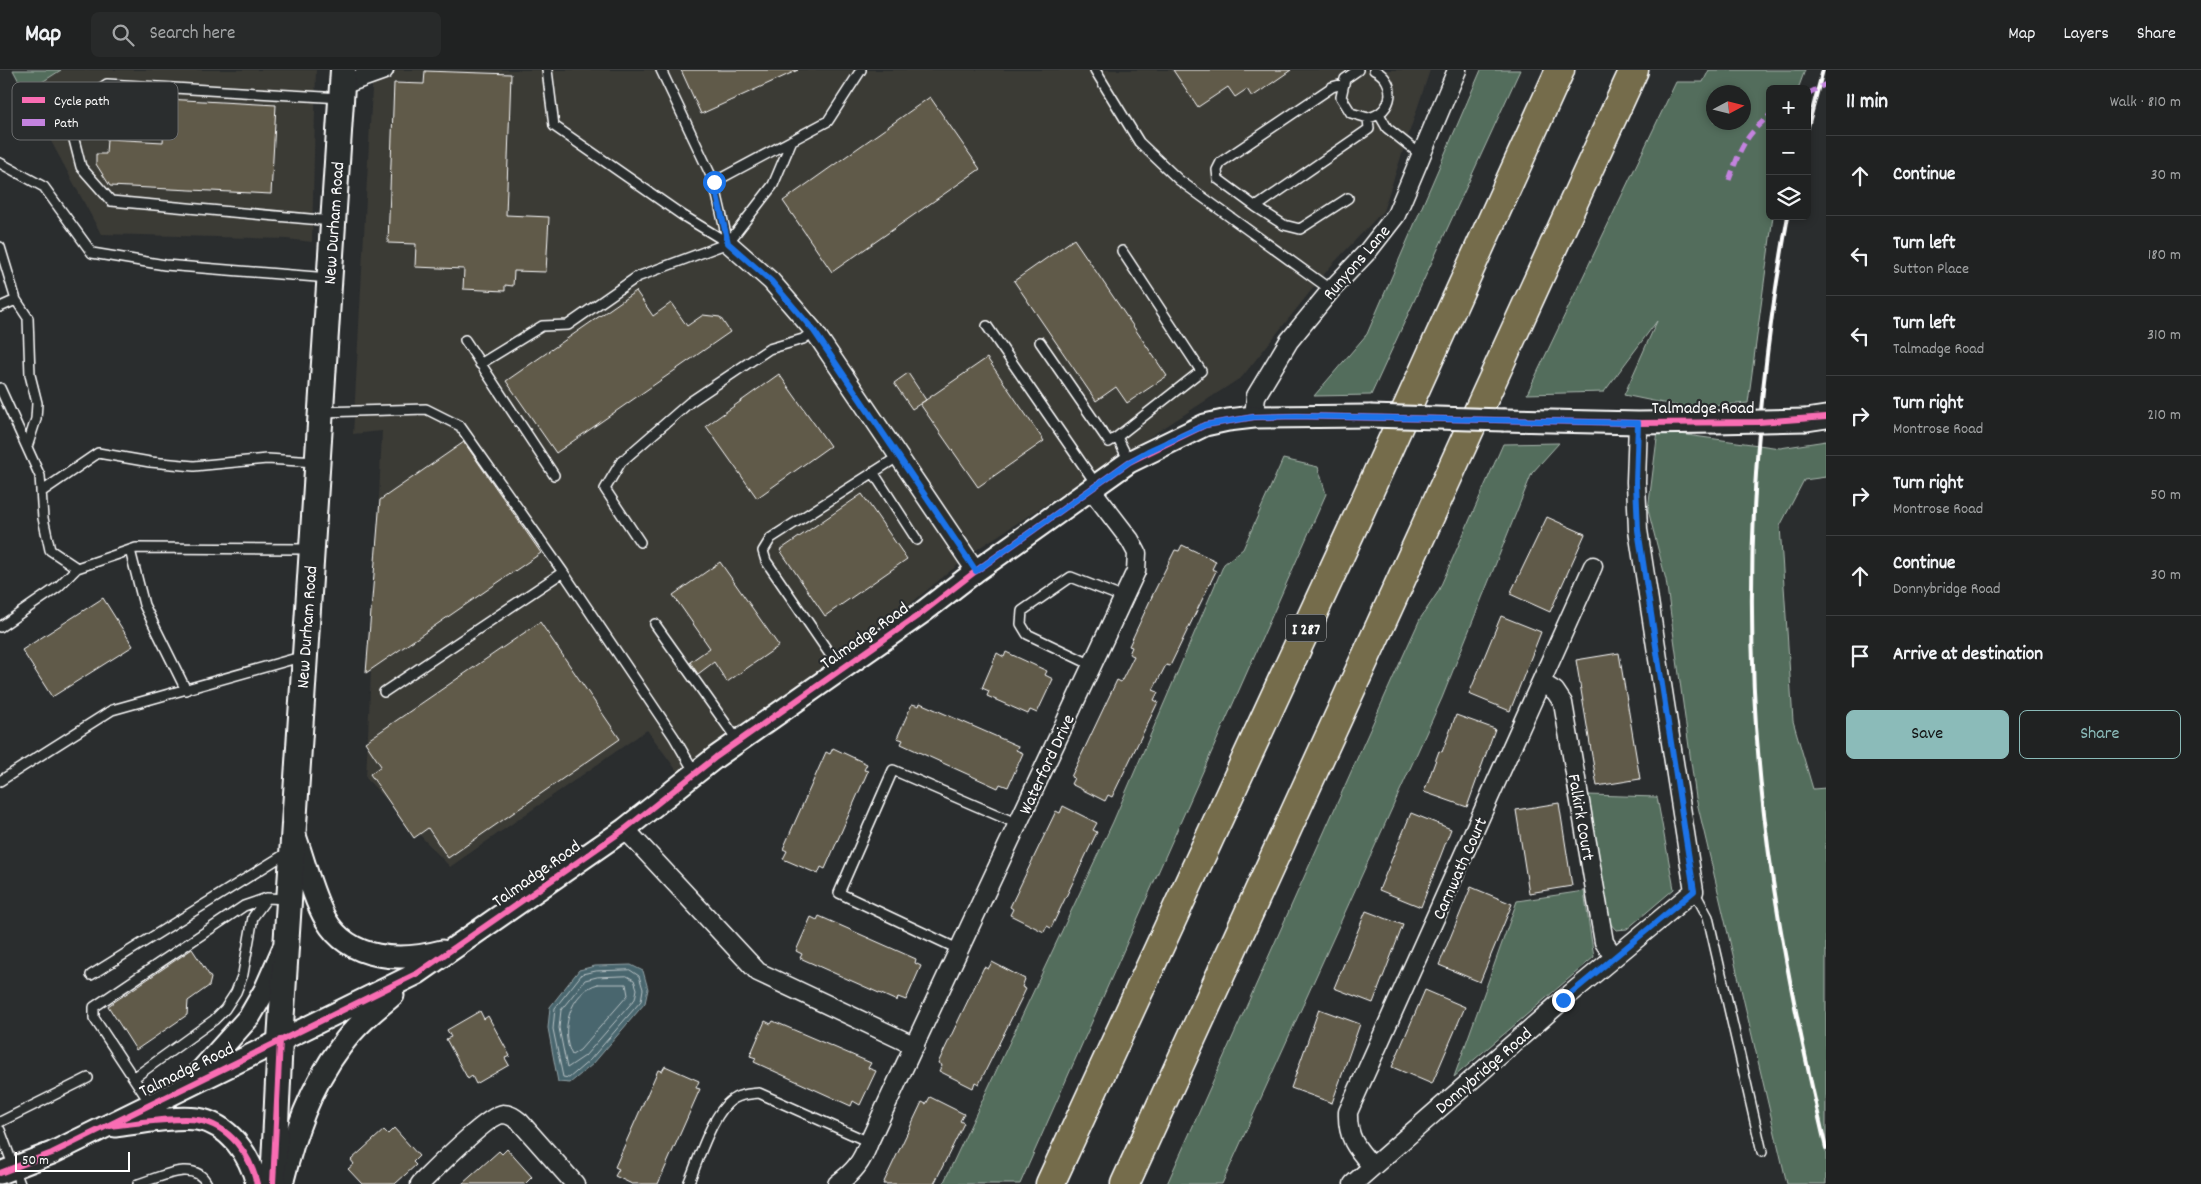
<!DOCTYPE html>
<html lang="en">
<head>
<meta charset="utf-8">
<style>
  body { margin:0; font-family:Dekko,sans-serif; background:#282a2a; color:#f1f3f6 }
  .controls { position:absolute; right:15px; top:15px; display:grid; overflow:hidden; border-radius:8px; box-shadow:0 2px 8px #0003 }
  .controls button { width:45px; height:45px; display:grid; place-items:center; padding:0; border:0; border-bottom:1px solid #3d3f40; background:#202222; color:#f1f3f6; font:25px sans-serif }
  .compass { position:absolute; left:1706px; top:15px; width:45px; height:45px; border-radius:50%; background:#202222; box-shadow:0 2px 8px #0003; rotate:83deg }
  .scale { position:absolute; left:15px; bottom:12px; width:115px; box-sizing:border-box; padding-left:5px; border:2px solid #fff; border-top:0; font-size:14px; line-height:18px; white-space:nowrap; color:#fff; -webkit-text-stroke:4px #2a2d2e; paint-order:stroke }
  .stop { position:absolute; width:15px; height:15px; margin:-11px; border:4px solid #1a73e8; border-radius:50%; background:#fff }
  .stop.end { background:#1a73e8; border-color:#fff; box-shadow:0 1px 5px #0008 }
  .list { margin:0; padding:0; list-style:none }
  h2 { display:flex; justify-content:space-between; align-items:center; height:65px; margin:0; padding:0 20px; font-size:21px }
  h2 small { font-size:16px; font-weight:400; color:#a2a4a5 }
  .list li { display:grid; grid-template-columns:32px 1fr auto; gap:15px; align-items:center; box-sizing:border-box; height:80px; padding:0 20px; border-top:1px solid #3d3f40 }
  .list b { display:block; font-size:19px; white-space:nowrap }
  .list p { margin:0; font-size:16px; white-space:nowrap; color:#a2a4a5 }
  .list em { font-size:16px; font-style:normal; color:#a2a4a5 }
  .actions { display:flex; gap:10px; padding:15px 20px }
  .actions a { flex:1; padding:11px 0; border:1px solid #8bbbb9; border-radius:8px; text-align:center; font-size:18px; color:#8bbbb9 }
  .actions .main { background:#8bbbb9; color:#111 }
  .icon { flex:none; width:28px; height:28px; fill:none; stroke:currentColor; stroke-width:2; stroke-linecap:round; stroke-linejoin:round }
  .map { position:relative; flex:none; width:1826px; height:1114px; overflow:hidden }
  header { display:flex; align-items:center; gap:30px; box-sizing:border-box; height:70px; padding:0 25px; background:#202222; border-bottom:1px solid #3d3f40 }
  header strong { font-size:24px }
  nav { display:flex; gap:28px; margin-inline-start:auto; font-size:18px }
  .search { width:350px; height:45px; background:#282a2a; display:flex; align-items:center; gap:12px; box-sizing:border-box; padding:0 18px; border-radius:8px; color:#a2a4a5; font-size:19px }
  main { display:flex }
  aside { flex:1; background:#202222 }
  .map>svg:first-child { display:block }
</style>
</head>
<body>
<header>
<strong>Map</strong>
<div class="search"><svg class="icon" aria-label="search" viewBox="0 0 24 24"><circle cx="10" cy="10" r="6"/><path d="M15 15l6 6"/></svg>Search here</div>
<nav><a>Map</a><a>Layers</a><a>Share</a></nav>
</header>
<main>
<div class="map">
<svg width="1826" height="1114" viewBox="0 0 1826 1114">
  <rect width="100%" height="100%" fill="#2a2d2e"/>
  <filter id="ink" filterUnits="userSpaceOnUse"><feTurbulence type="fractalNoise" baseFrequency=".02" numOctaves="2"/><feDisplacementMap in="SourceGraphic" scale="10" xChannelSelector="R" yChannelSelector="G"/><feConvolveMatrix kernelMatrix="1 2 1 2 8 2 1 2 1" color-interpolation-filters="sRGB"/></filter>
  <g filter="url(#ink)">
    <!-- built -->
    <path fill="#3a3a36" d="M61,0H316L312,172L286,169L101,164L25,23Z
      M373,0H1430L1383,141L1330,197L1242,307L976,480L688,716L647,660L450,797L366,708L382,361L353,364Z"/>
    <!-- green -->
    <path fill="#536d5c" stroke="#a9b6ae" fill-rule="evenodd" d="M13,0H61L25,23Z
      M1481,0H1520L1371,325L1314,326L1367,264Z
      M1709,0H1805L1798,19H1770V146H1773L1748,333L1687,338L1624,325L1657,251L1604,322L1527,324L1676,12H1703ZM1714,22H1744V52H1714Z
      M1658,361L1780,378L1826,371V407L1804,410L1780,456L1793,651L1813,719L1826,718V1114H1787L1696,728L1666,510L1648,440Z
      M1559,373L1532,403L1442,628L1222,1114H1167L1393,608L1420,549L1438,522L1503,374Z
      M1283,389L1318,397L1326,424L1020,1114H943L1113,752L1224,494L1243,479Z
      M1588,725L1657,727L1674,819L1627,859L1616,860L1608,851Z
      M1584,821L1594,887L1454,1007L1517,831Z"/>
    <!-- water -->
    <path fill="#4a666e" stroke="#92a3a8" d="M631,895L643,901L648,919L645,933L593,994L570,1013L558,1012L548,958L550,937L579,900L595,896Z"/>
    <g fill="none" stroke-linecap="round" stroke-linejoin="round">
      <!-- shore -->
      <path stroke="#b7c2c5" stroke-width="1" d="M630,900L639,906L643,919L641,931L590,990L569,1008L563,1007L553,959L555,938L582,904L596,901Z
        M627,906L634,910L637,919L635,929L585,986L567,998L559,958L561,940L585,910L597,907Z
        M598,914H626L628,925L580,980L572,985C559,962 570,921 598,914Z"/>
    </g>
    <!-- building -->
    <path fill="#615a4a" stroke="#fff" d="M681,0H798L701,44Z
      M1173,0H1291L1252,27L1247,19L1235,27L1228,17L1198,37Z
      M425,1L511,4L506,145L549,147L546,202L514,201L513,216L505,215V221L463,219L464,199L415,197L416,174L388,173L394,13L424,14Z
      M930,27L980,99L832,202L783,131Z
      M166,29L276,35L271,124L110,116L96,94V84H106L107,69L163,72Z
      M1074,169L1167,306L1127,333L1116,317L1096,331L1014,211Z
      M636,221L653,246L671,233L687,256L703,245L720,247L730,262L556,383L506,311Z
      M987,288L1044,371L978,417L920,334Z
      M908,303L926,330L912,339L894,313Z
      M779,304L830,376L757,428L706,356Z
      M464,372L541,483L366,603L380,430Z
      M862,424L907,489L825,546L780,480Z
      M1547,447L1585,464L1550,542L1510,524Z
      M1182,475L1216,491L1212,499L1216,501L1170,596L1166,595L1153,620L1158,622L1154,630L1158,632L1112,727L1108,725L1105,731L1071,714L1074,708L1071,707L1117,610L1121,612L1134,586L1129,584L1132,577L1129,576L1154,522L1175,480L1179,481Z
      M720,492L779,576L727,612L714,592L698,604L690,592L710,578L673,525Z
      M103,528L133,576L52,627L22,580Z
      M1501,546L1541,562L1510,641L1469,624Z
      M540,552L620,669L448,788L428,758L414,768L370,704L381,696L365,672Z
      M1006,582L1047,601L1045,605L1053,609L1037,643L1030,640L1028,644L987,626L989,621L982,618L997,583L1004,587Z
      M1619,583L1640,709L1597,716L1576,590Z
      M920,633L1018,676L1016,680L1023,683L1008,717L1000,714L998,718L901,674L903,670L897,668L912,634L919,636Z
      M1456,645L1495,659L1467,737L1424,722L1439,681L1442,682Z
      M833,678L867,694L864,700L868,701L825,799L821,797L818,804L783,789L787,781L783,779L826,682L830,684Z
      M1559,733L1572,816L1529,823L1516,740Z
      M1063,736L1097,753L1093,760L1097,762L1051,858L1047,856L1044,862L1010,845L1013,839L1010,837L1056,741L1060,743Z
      M1411,743L1451,759L1421,837L1379,820Z
      M1471,817L1512,834L1480,912L1439,895Z
      M1366,841L1403,855L1373,933L1334,918Z
      M819,846L916,889L915,893L921,896L906,930L898,927L897,931L800,888L802,884L796,881L811,847L817,850Z
      M192,879L211,908L209,916L188,931L187,945L136,980L108,936Z
      M992,892L1025,909L1022,917L1026,919L979,1014L975,1012L973,1018L939,1001L942,995L938,993L984,897L988,899Z
      M1425,920L1465,937L1432,1014L1392,997Z
      M1319,939L1360,954L1332,1033L1291,1018Z
      M480,941L484,949L488,946L510,986L505,988L509,995L476,1014L472,1006L468,1009L446,969L451,967L447,960Z
      M765,951L771,954L773,951L871,993L868,998L876,1001L860,1035L853,1031L851,1036L754,992L756,988L750,986Z
      M665,996L699,1011L696,1018L700,1019L658,1114H632L615,1106L619,1099L615,1097L658,1000L662,1001Z
      M930,1027L964,1044L960,1051L964,1053L934,1114H883L922,1032L926,1034Z
      M394,1058L419,1086L413,1092L416,1095L395,1114H362L348,1099L354,1094L351,1090L384,1060L388,1064Z
      M507,1079L532,1107L525,1114H462L499,1081L502,1084Z"/>
    <g fill="none" stroke-linecap="round" stroke-linejoin="round">
      <!-- service casing -->
      <g stroke="#fff" stroke-width="12">
        <path id="service" d="M547,0L554,56L682,145L728,173
          M661,0L714,112L728,173
          M1095,0L1139,72L1179,110L1331,220
          M1358,0L1345,9L1341,27L1351,43L1368,48C1394,43 1398,11 1374,0
          M1343,14L1332,17L1221,92L1217,100L1218,109L1256,137L1369,59L1368,48
          M1379,44L1387,58L1421,85
          M0,93L44,117L92,183L165,195L329,208
          M714,112L828,51L861,0
          M1256,137L1284,155L1300,159L1348,128
          M332,151L111,131L81,97L70,54L84,30L107,14L341,28
          M0,177L16,230L0,237
          M1122,181L1201,301L1117,367L1129,391
          M16,230L28,248L30,305L37,333L36,349L27,377
          M987,256L1096,414
          M465,270L554,405
          M1040,272L1109,372L1117,367
          M480,294L542,256L568,255L637,207L728,173L773,115L792,70
          M0,318L40,406L43,448L50,480L77,498L136,478L310,479
          M321,342L426,339L460,356L563,502L674,667L695,703
          M873,402L917,470
          M41,422L98,383L150,392L194,396L267,389L316,392
          M640,472L605,419L621,392L690,332L769,279L803,269L814,261
          M130,480L144,535L186,620
          M655,554L738,671
          M0,557L58,517L77,498
          M1092,595L1027,564L1021,554L1022,541L1071,507L1122,527
          M840,599L766,491L763,481L771,468L899,386
          M384,622L563,502
          M0,711L112,640L304,586
          M1694,821L1708,847L1762,1082
          M960,880L839,823L893,700L1018,754
          M91,905L290,781
          M135,1007L214,950L225,939L236,922L243,904L253,847L267,828
          M150,1033L94,948V937L244,836L267,828L288,829
          M0,1052L88,1008
          M0,1060L20,1114
          M138,1114C159,1108 195,1088 207,1114
          M688,1114C698,1092 713,1039 735,1028C742,1024 751,1024 759,1023L869,1072"/>
      </g>
      <!-- minor casing -->
      <g stroke="#fff" stroke-width="21">
        <path id="minor" d="M342,15L384,0
          M728,173L771,211L814,261L976,501
          M1254,347L1256,326L1289,271L1331,220L1368,181L1396,145L1457,0
          M1542,613L1555,621L1563,633L1604,872L1614,887
          M625,759L758,902L915,976
          M1372,1096C1356,1078 1347,1067 1348,1042L1593,496
          M420,1114C433,1101 488,1045 503,1044C510,1044 515,1048 520,1052L575,1114
          M837,1114C854,1102 862,1092 869,1072L1136,501L1137,483L1130,470L1091,419
          M1353,1114L1563,930L1694,821L1638,460L1636,412L1638,353"/>
      </g>
      <!-- tertiary casing -->
      <g stroke="#fff" stroke-width="25">
        <path id="tertiary" d="M1504,350L1638,353L1715,352
          M1806,350L1826,347
          M294,763C304,790 312,826 326,850C350,891 401,892 442,881
          M198,1004L250,946L265,920L284,877
          M115,1056C139,1053 175,1046 197,1049C229,1054 250,1085 257,1114
          M0,1103L52,1083L418,903L625,759L716,687L923,542L976,501L1129,392L1205,355L1228,350L1254,347L1370,346
          M282,1114C294,1065 310,1017 341,976C355,956 375,940 393,925"/>
      </g>
      <!-- secondary casing -->
      <g stroke="#fff" stroke-width="28">
        <path id="secondary" d="M273,1114L280,970L343,0"/>
      </g>
      <!-- motorway casing -->
      <g stroke="#fff" stroke-width="31">
        <path id="motorway" d="M1050,1114L1353,457L1560,0
          M1125,1114L1634,0"/>
      </g>
      <!-- service -->
      <use href="#service" stroke="#2a2d2e" stroke-width="9"/>
      <!-- minor -->
      <use href="#minor" stroke="#2a2d2e" stroke-width="18"/>
      <!-- tertiary -->
      <use href="#tertiary" stroke="#2a2d2e" stroke-width="21"/>
      <!-- secondary -->
      <use href="#secondary" stroke="#2a2d2e" stroke-width="24"/>
      <!-- motorway -->
      <use href="#motorway" stroke="#746c4b" stroke-width="28"/>
      <!-- rail -->
      <path stroke="#fff" stroke-width="4" d="M1807,60L1823,0
        M1788,146C1752,343 1741,545 1764,744C1777,857 1800,967 1826,1078"/>
      <!-- tertiary-bridge casing -->
      <g stroke="#fff" stroke-width="25" stroke-linecap="butt">
        <path id="tertiary-bridge" d="M1370,346L1504,350
          M1715,352L1806,350"/>
      </g>
      <!-- tertiary-bridge -->
      <use href="#tertiary-bridge" stroke="#2a2d2e" stroke-width="21"/>
      <!-- quiet -->
      <path stroke="#c483df" stroke-width="5" stroke-dasharray="10 5" stroke-linecap="butt" d="M1807,24L1826,14
        M1729,110C1741,78 1743,68 1770,45"/>
      <!-- cycleway casing -->
      <g stroke="#2a2d2e" stroke-width="9">
        <path id="cycleway" d="M110,1056C132,1054 179,1046 198,1050C230,1056 250,1084 257,1114
          M0,1103L52,1083L418,903L625,759L716,687L923,542L976,501L1129,392L1205,355L1254,347L1296,346L1638,353L1759,352L1826,347
          M273,1114L280,970"/>
      </g>
      <!-- cycleway -->
      <use href="#cycleway" stroke="#f96db3" stroke-width="6"/>
    </g>
  </g>
  <g fill="none" stroke-linecap="round" stroke-linejoin="round" filter="url(#ink)">
    <!-- route -->
    <path stroke="#1a73e8" stroke-width="6" d="M714,112L728,173L771,211L814,261L976,501L1129,392L1148,381L1205,355L1254,347L1296,346L1638,353L1636,412L1638,460L1694,821L1563,930"/>
  </g>
  <g text-anchor="middle" stroke-width="4.5" stroke-linejoin="round" paint-order="stroke">
    <!-- shield labels -->
    <rect fill="#2a2d2e" stroke="#bfc0c0" stroke-width="1" x="1286" y="544.5" width="40" height="27" rx="4"/>
    <g font-size="16" font-weight="bold" fill="#fff">
      <text x="1306" y="564">I 287</text>
    </g>
    <!-- street labels -->
    <g font-size="18" fill="#fff" stroke="#2a2d2e">
      <text transform="translate(333 153) rotate(-86)" y="6">New Durham Road</text>
      <text transform="translate(1356 192) rotate(-49)" y="6">Runyons Lane</text>
      <text x="1703" y="343">Talmadge Road</text>
      <text transform="translate(306 557) rotate(-86)" y="6">New Durham Road</text>
      <text transform="translate(864 565) rotate(-35)" y="6">Talmadge Road</text>
      <text transform="translate(1046 694) rotate(-65)" y="6">Waterford Drive</text>
      <text transform="translate(1582 747) rotate(80)" y="6">Falkirk Court</text>
      <text transform="translate(1459 798) rotate(-66)" y="6">Carnwath Court</text>
      <text transform="translate(536 803) rotate(-35)" y="6">Talmadge Road</text>
      <text transform="translate(186 999) rotate(-26)" y="6">Talmadge Road</text>
      <text transform="translate(1483 1000) rotate(-41)" y="6">Donnybridge Road</text>
    </g>
  </g>
  <!-- legend -->
  <rect x="12" y="12" width="166" height="58" rx="8" fill="#2a2d2e" stroke="#6a6c6d" stroke-width="1"/>
  <rect x="22" y="27" width="23" height="6" fill="#f96db3"/>
  <rect x="22" y="49" width="23" height="7" fill="#c483df"/>
  <g font-size="14" fill="#fff">
    <text x="54" y="35">Cycle path</text>
    <text x="54" y="57">Path</text>
  </g>
</svg>
<div class="controls">
<button>+</button>
<button>−</button>
<button><svg class="icon" aria-label="layers" viewBox="0 0 24 24"><path d="M12 4l9 5-9 5-9-5zM3 14l9 5 9-5"/></svg></button>
</div>
<svg class="compass" viewBox="-18 -18 36 36"><path d="M0-13l5 13h-10z" fill="#e53935"/><path d="M0 13l5-13h-10z" fill="#a2a4a5"/></svg>
<div class="scale">50 m</div>
<div class="stop" style="left:714px;top:112px"></div>
<div class="stop end" style="left:1563px;top:930px"></div>
</div>
<aside>
<h2>11 min<small>Walk · 810 m</small></h2>
<ul class="list">
<li><svg class="icon" aria-label="ahead" viewBox="0 0 24 24"><path d="M12 20V5M6 11l6-6 6 6"/></svg><div><b>Continue</b></div><em>30 m</em></li>
<li><svg class="icon" aria-label="left" viewBox="0 0 24 24"><path d="M17 20v-9H6M10 6l-5 5 5 5"/></svg><div><b>Turn left</b><p>Sutton Place</p></div><em>180 m</em></li>
<li><svg class="icon" aria-label="left" viewBox="0 0 24 24"><path d="M17 20v-9H6M10 6l-5 5 5 5"/></svg><div><b>Turn left</b><p>Talmadge Road</p></div><em>310 m</em></li>
<li><svg class="icon" aria-label="right" viewBox="0 0 24 24"><path d="M7 20v-9h11M14 6l5 5-5 5"/></svg><div><b>Turn right</b><p>Montrose Road</p></div><em>210 m</em></li>
<li><svg class="icon" aria-label="right" viewBox="0 0 24 24"><path d="M7 20v-9h11M14 6l5 5-5 5"/></svg><div><b>Turn right</b><p>Montrose Road</p></div><em>50 m</em></li>
<li><svg class="icon" aria-label="ahead" viewBox="0 0 24 24"><path d="M12 20V5M6 11l6-6 6 6"/></svg><div><b>Continue</b><p>Donnybridge Road</p></div><em>30 m</em></li>
<li><svg class="icon" aria-label="arrive" viewBox="0 0 24 24"><path d="M6 21V4h12l-3 4 3 4H6"/></svg><div><b>Arrive at destination</b></div></li>
</ul>
<div class="actions"><a class="main">Save</a><a>Share</a></div>
</aside>
</main>
</body>
</html>
